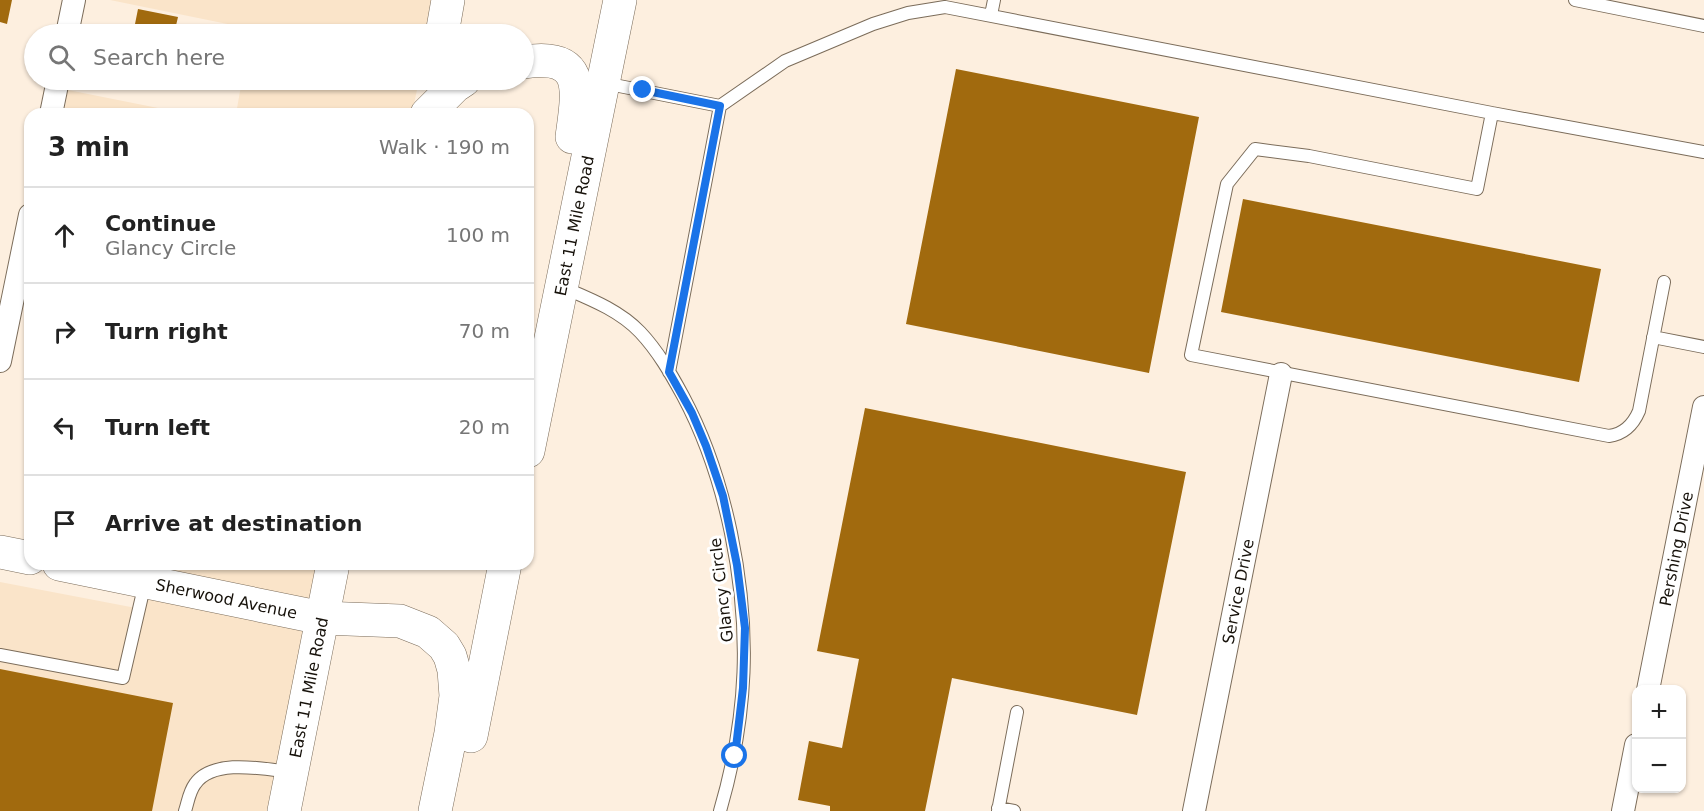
<!DOCTYPE html>
<html lang="en">
<head>
<meta charset="utf-8">
<style>
  body { margin:0; font-family:"DejaVu Sans",sans-serif; background:#f6f6f6; color:#222 }
  .controls { position:absolute; right:18px; bottom:18px; display:grid; overflow:hidden; border-radius:12px; box-shadow:0 2px 4px #0004 }
  .controls button { width:54px; height:54px; display:grid; place-items:center; padding:0; border:0; border-bottom:2px solid #e0e0e0; background:#fff; color:#222; font:30px sans-serif }
  .stop { position:absolute; width:18px; height:18px; margin:-14px; border:4px solid #1a73e8; border-radius:50%; background:#fff }
  .stop.end { background:#1a73e8; border-color:#fff; box-shadow:0 2px 6px #0008 }
  .list { margin:0; padding:0; list-style:none }
  h2 { display:flex; justify-content:space-between; align-items:center; height:78px; margin:0; padding:0 24px; font-size:26px }
  h2 small { font-size:20px; font-weight:400; color:#767676 }
  .list li { display:grid; grid-template-columns:39px 1fr auto; gap:18px; align-items:center; box-sizing:border-box; height:96px; padding:0 24px; border-top:2px solid #e0e0e0 }
  .list b { display:block; font-size:22px; white-space:nowrap }
  .list p { margin:0; font-size:20px; white-space:nowrap; color:#767676 }
  .list em { font-size:20px; font-style:normal; color:#767676 }
  .icon { flex:none; width:33px; height:33px; fill:none; stroke:currentColor; stroke-width:2; stroke-linecap:round; stroke-linejoin:round }
  .map { position:relative; flex:none; width:1704px; height:811px; overflow:hidden }
  .search { position:absolute; background:#fff; box-shadow:0 2px 4px #0004; left:24px; top:24px; width:510px; height:66px; display:flex; align-items:center; gap:15px; box-sizing:border-box; padding:0 21px; border-radius:33px; color:#767676; font-size:22px }
  .panel { position:absolute; background:#fff; box-shadow:0 2px 4px #0004; left:24px; top:108px; width:510px; height:462px; border-radius:18px }
  .map>svg:first-child { display:block }
</style>
</head>
<body>
<div class="map">
<svg width="1704" height="811" viewBox="0 0 1704 811">
  <rect width="100%" height="100%" fill="#fdefdf"/>
  <!-- built -->
  <path fill="#fae4c9" d="M110,0H435L428,34H251L252,29Z
    M242,80H419L412,114H236Z
    M68,90L188,114H64Z
    M146,564H321L271,811H0V582L136,608Z"/>
  <!-- building -->
  <path fill="#a16a0e" d="M0,0H12L7,24L0,22Z
    M138,9L178,17L174,34H133Z
    M956,69L1199,117L1149,373L906,324Z
    M1243,199L1601,269L1579,382L1221,312Z
    M865,408L1186,472L1137,715L952,678L925,811H830V806L798,800L809,741L842,748L859,659L817,651Z
    M0,669L173,703L152,811H0Z"/>
  <g fill="none" stroke-linecap="round" stroke-linejoin="round">
    <!-- lane casing -->
    <g stroke="#7b6c5a" stroke-width="14">
      <path id="lane" d="M1575,0L1704,26
        M991,15L994,0
        M604,83L720,106
        M1492,113L1477,189L1309,156L1255,149L1227,184L1191,355L1609,436C1624,434 1633,425 1639,411L1664,282
        M562,287C590,299 619,310 640,332C658,351 671,374 683,396C706,439 721,485 731,533C751,630 748,715 720,811
        M1653,337L1704,347
        M669,372L720,106L785,61L873,24L908,13L945,7L1492,113L1704,152
        M0,655L123,678L145,583
        M998,808L1014,811
        M185,811C188,802 189,792 195,784C213,758 264,769 290,772
        M998,811L1017,712"/>
    </g>
    <!-- street casing -->
    <g stroke="#7b6c5a" stroke-width="24">
      <g id="street">
        <path d="M67,34L74,0"/>
        <path d="M51,114L58,80"/>
        <path d="M0,361L30,215"/>
        <path id="s1" d="M1648,690L1704,407"/>
        <path id="s2" d="M1194,811L1281,374"/>
        <path d="M1623,811L1636,745"/>
      </g>
    </g>
    <!-- secondary casing -->
    <g stroke="#7b6c5a" stroke-width="34">
      <g id="secondary">
        <path d="M442,34L448,0"/>
        <path d="M524,62C587,52 578,92 572,137"/>
        <path d="M427,114L455,86L464,80"/>
        <path id="s3" d="M528,451L620,0"/>
        <path d="M0,552L30,558"/>
        <path id="s4" d="M59,564L322,618L400,621L428,632L444,646L450,656L454,670L456,696L451,733L435,811"/>
        <path d="M471,736L505,564"/>
        <path id="s5" d="M284,811L333,564"/>
      </g>
    </g>
    <!-- lane -->
    <use href="#lane" stroke="#fff" stroke-width="12"/>
    <!-- street -->
    <use href="#street" stroke="#fff" stroke-width="22"/>
    <!-- secondary -->
    <use href="#secondary" stroke="#fff" stroke-width="33"/>
  </g>
  <g fill="none" stroke-linecap="round" stroke-linejoin="round">
    <!-- route -->
    <path stroke="#1a73e8" stroke-width="8" d="M643,90L720,106L669,372L692,413L706,446L723,496L737,565L745,628L743,688L735,756"/>
  </g>
  <g text-anchor="middle" stroke-width="6" stroke-linejoin="round" paint-order="stroke">
    <!-- street labels -->
    <g font-size="16" fill="#16110a" stroke="#fff">
      <text dy="6" stroke="none"><textPath href="#s3" startOffset="230">East 11 Mile Road</textPath></text>
      <text dy="6" stroke="none"><textPath href="#s1" startOffset="144">Pershing Drive</textPath></text>
      <text transform="translate(721 590) rotate(-97)" y="6">Glancy Circle</text>
      <text dy="6" stroke="none"><textPath href="#s2" startOffset="224">Service Drive</textPath></text>
      <text dy="6" stroke="none"><textPath href="#s4" startOffset="171">Sherwood Avenue</textPath></text>
      <text dy="6" stroke="none"><textPath href="#s5" startOffset="126">East 11 Mile Road</textPath></text>
    </g>
  </g>
</svg>
<div class="controls">
<button>+</button>
<button>−</button>
</div>
<div class="stop" style="left:735px;top:756px"></div>
<div class="stop end" style="left:643px;top:90px"></div>
<div class="search"><svg class="icon" aria-label="search" viewBox="0 0 24 24"><circle cx="10" cy="10" r="6"/><path d="M15 15l6 6"/></svg>Search here</div>
<section class="panel">
<h2>3 min<small>Walk · 190 m</small></h2>
<ul class="list">
<li><svg class="icon" aria-label="ahead" viewBox="0 0 24 24"><path d="M12 20V5M6 11l6-6 6 6"/></svg><div><b>Continue</b><p>Glancy Circle</p></div><em>100 m</em></li>
<li><svg class="icon" aria-label="right" viewBox="0 0 24 24"><path d="M7 20v-9h11M14 6l5 5-5 5"/></svg><div><b>Turn right</b></div><em>70 m</em></li>
<li><svg class="icon" aria-label="left" viewBox="0 0 24 24"><path d="M17 20v-9H6M10 6l-5 5 5 5"/></svg><div><b>Turn left</b></div><em>20 m</em></li>
<li><svg class="icon" aria-label="arrive" viewBox="0 0 24 24"><path d="M6 21V4h12l-3 4 3 4H6"/></svg><div><b>Arrive at destination</b></div></li>
</ul>
</section>
</div>
</body>
</html>
